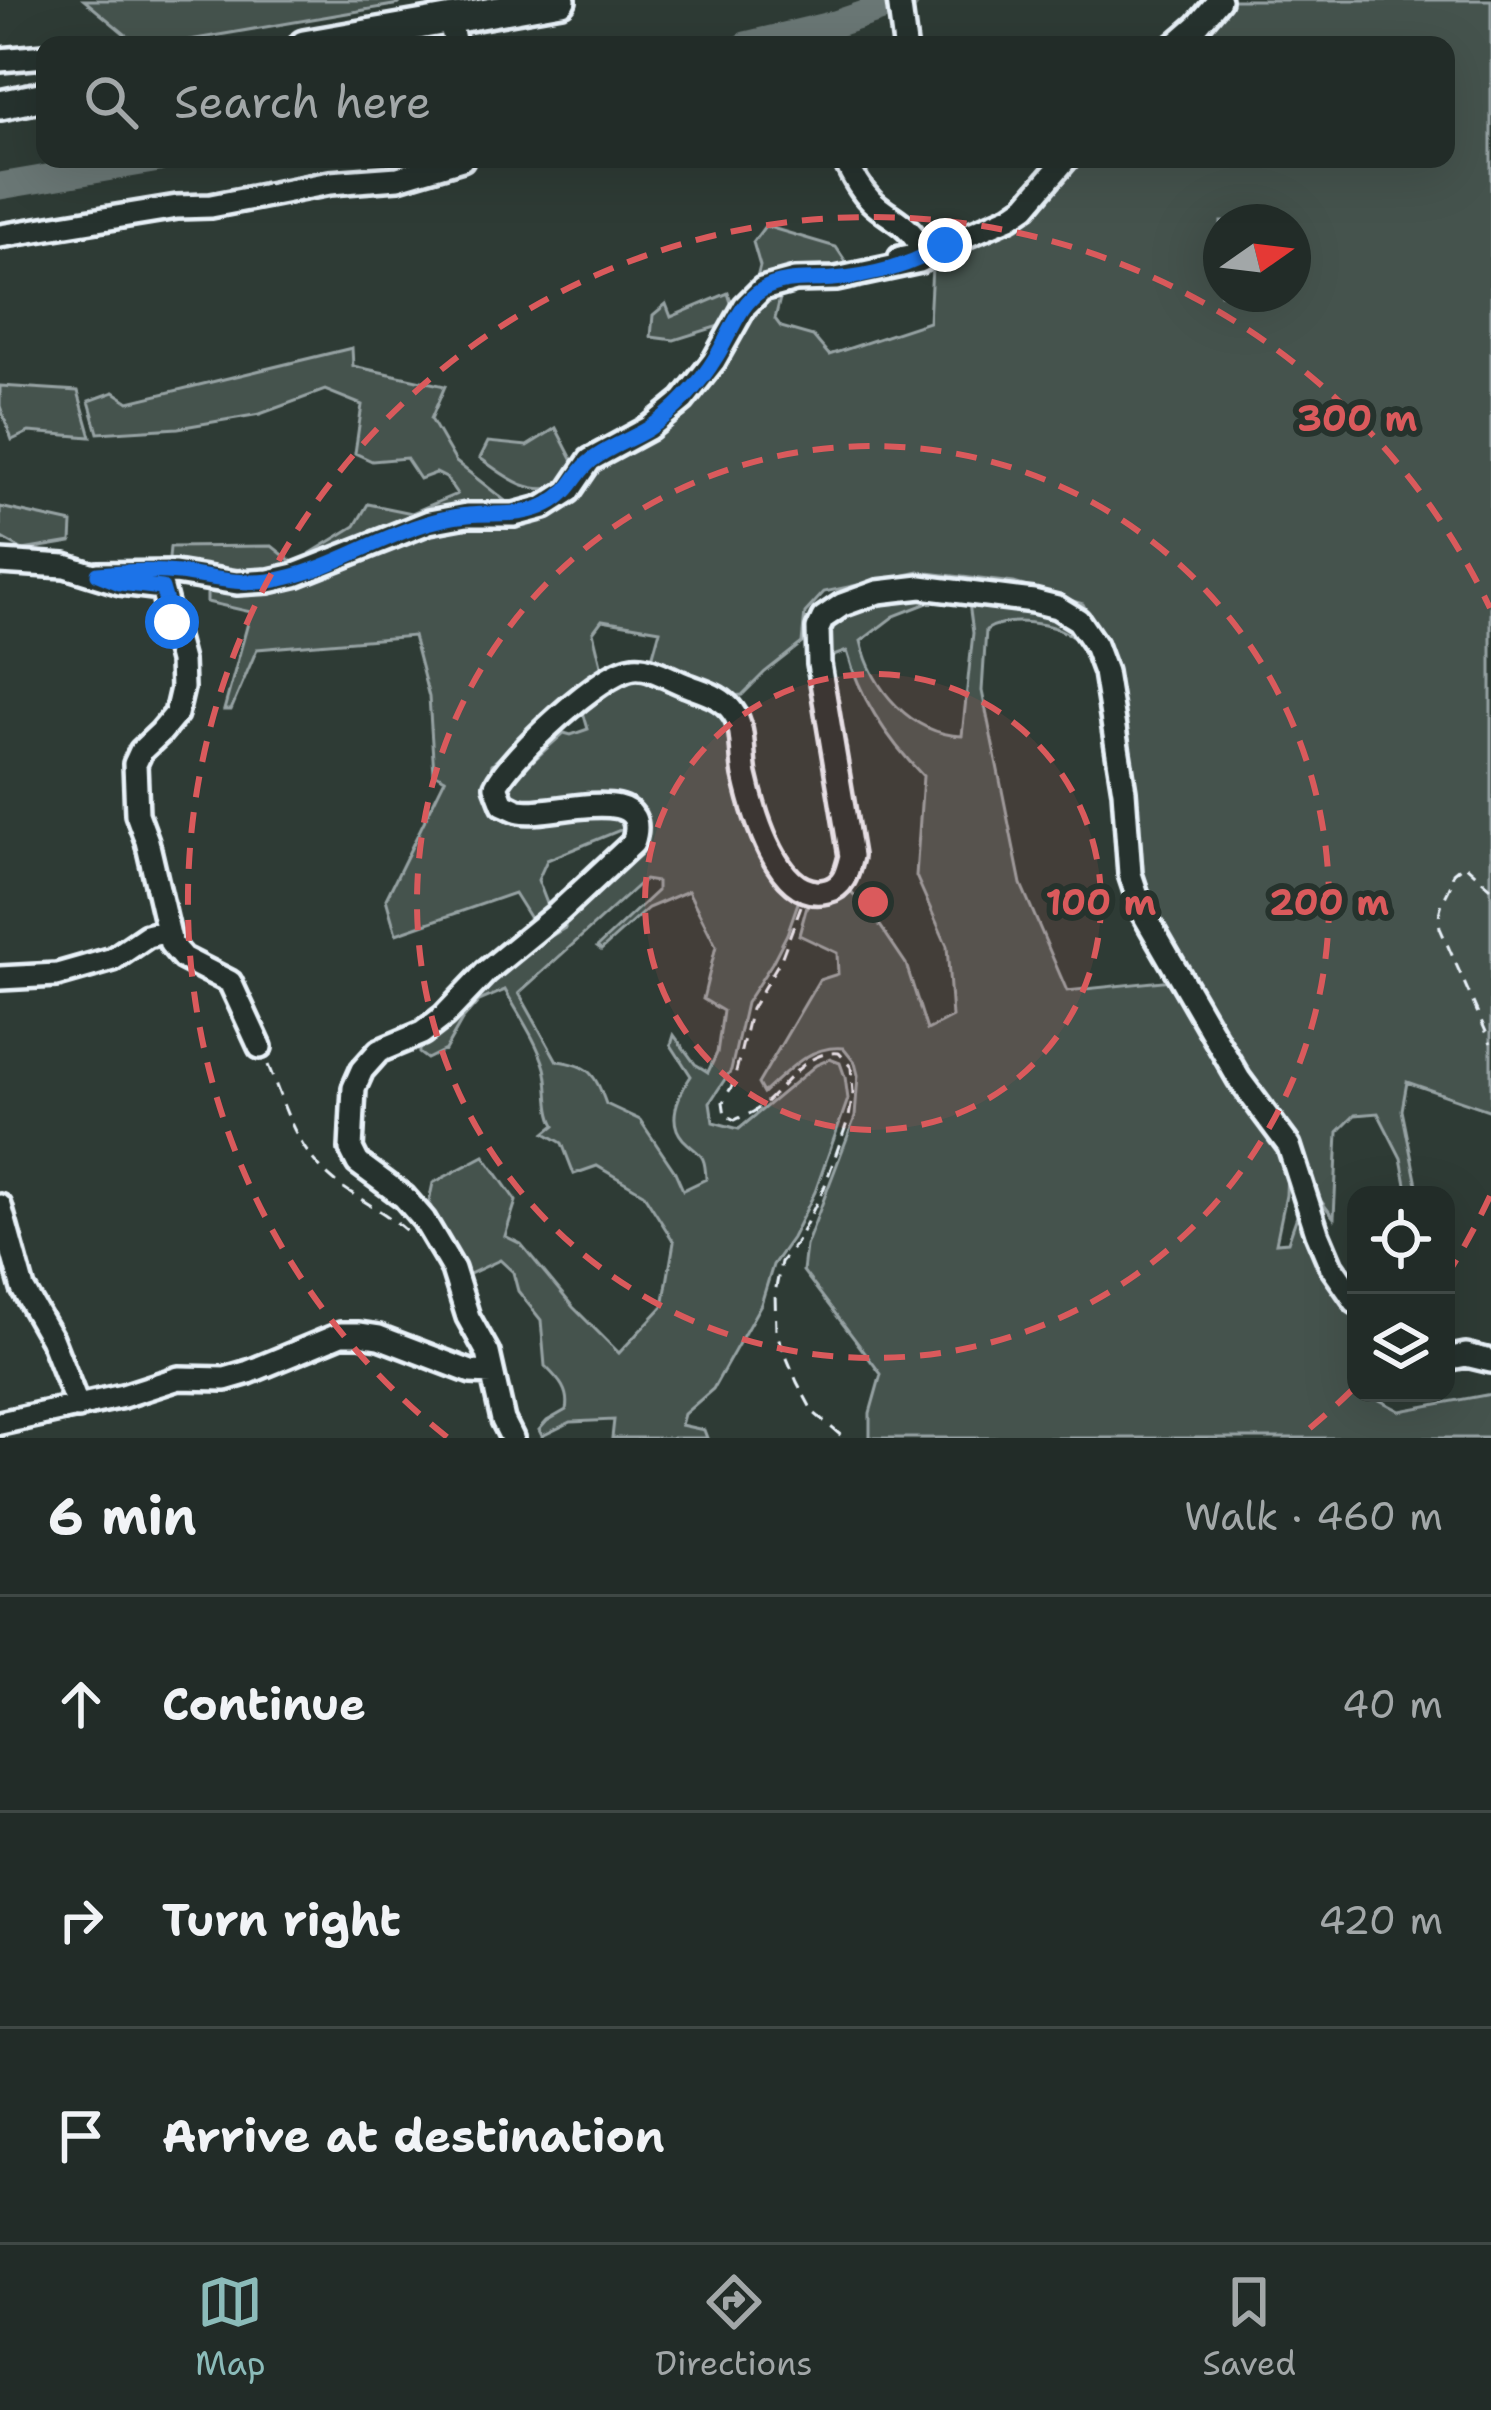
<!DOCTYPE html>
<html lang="en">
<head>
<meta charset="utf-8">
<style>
  body { margin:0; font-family:"Shantell Sans",sans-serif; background:#2a3430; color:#f1f3f6 }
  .controls { position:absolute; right:36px; bottom:36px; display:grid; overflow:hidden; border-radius:24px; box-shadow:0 12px 48px #0002 }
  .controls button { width:108px; height:108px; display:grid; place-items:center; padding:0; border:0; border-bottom:3px solid #3f4845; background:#222c28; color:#f1f3f6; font:60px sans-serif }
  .compass { position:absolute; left:1203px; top:204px; width:108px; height:108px; border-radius:50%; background:#222c28; box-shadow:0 12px 48px #0002; rotate:76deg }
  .stop { position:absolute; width:36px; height:36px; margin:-27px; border:9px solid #1a73e8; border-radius:50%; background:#fff }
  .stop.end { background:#1a73e8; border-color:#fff; box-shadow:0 3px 12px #0008 }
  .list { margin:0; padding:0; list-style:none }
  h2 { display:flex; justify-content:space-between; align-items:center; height:156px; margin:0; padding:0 48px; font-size:51px }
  h2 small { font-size:39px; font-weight:400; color:#a2a7a8 }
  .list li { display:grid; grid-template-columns:78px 1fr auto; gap:36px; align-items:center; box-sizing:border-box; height:216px; padding:0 48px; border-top:3px solid #3f4845 }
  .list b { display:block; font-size:45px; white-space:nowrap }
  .list em { font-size:39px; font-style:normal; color:#a2a7a8 }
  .icon { flex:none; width:66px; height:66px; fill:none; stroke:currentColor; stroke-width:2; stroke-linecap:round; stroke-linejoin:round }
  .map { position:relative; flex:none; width:1491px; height:1438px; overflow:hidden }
  .search { position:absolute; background:#222c28; box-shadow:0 12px 48px #0002; left:36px; right:36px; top:36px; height:132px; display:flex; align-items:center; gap:30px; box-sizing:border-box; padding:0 42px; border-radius:24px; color:#a2a7a8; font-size:45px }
  .sheet { height:804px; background:#222c28 }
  nav { display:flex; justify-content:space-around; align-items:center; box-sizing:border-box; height:168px; border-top:3px solid #3f4845; background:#222c28; font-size:33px; color:#a2a7a8 }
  nav a { display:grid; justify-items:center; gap:6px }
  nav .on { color:#8bbbb9 }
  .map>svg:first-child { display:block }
</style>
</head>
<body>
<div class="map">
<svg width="1491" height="1438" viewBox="0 0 1491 1438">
  <rect width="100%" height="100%" fill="#2e3b35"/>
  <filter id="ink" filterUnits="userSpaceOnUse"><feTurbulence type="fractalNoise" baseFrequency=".00833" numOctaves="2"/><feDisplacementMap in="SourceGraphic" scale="24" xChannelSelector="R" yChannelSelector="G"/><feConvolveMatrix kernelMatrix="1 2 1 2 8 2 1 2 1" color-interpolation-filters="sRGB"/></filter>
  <g filter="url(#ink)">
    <!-- green -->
    <path fill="#45524e" stroke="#96a2a3" stroke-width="3" fill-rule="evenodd" d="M84,0H402L399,4L161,45H138Z
      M1226,0H1491V1111L1407,1082L1402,1110L1419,1195H1408L1401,1158L1378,1113L1355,1115L1338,1132L1334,1218L1321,1201L1293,1140L1244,1073L1151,899L1141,871L1115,666L1083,604L1014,583L919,572L824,592L805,613L802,643L765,672L742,695L732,696L651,662L660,630L602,620L593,632L602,669L492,764L487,791L497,814L528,819L617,812L623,829L547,860L538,880L548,906L531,920L514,893L396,934L386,899L445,779L434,773L429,697L413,636L257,649L231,710H224L251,612L207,602V592L167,582L170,547L272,546L310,576L442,526L515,525L557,514L603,464L685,416L740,341L761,302L781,294L775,319L781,327L813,336L829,355L929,322L932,267L1073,159H1446V45H1188ZM1221,222H1293V294H1221Z
      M765,226L836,247L846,262L836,274L756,282L760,266L753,242Z
      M728,293L732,306L719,326L674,340L651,337L653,315L666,304L671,317Z
      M352,348L353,366L445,386L431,419L456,462L513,507L317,562L311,553L355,526L368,504L412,513L457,494L446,478L436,473L420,479L406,458L372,461L355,453L362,405L325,390L260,414L178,428L98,433L89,401L114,392L129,402Z
      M0,386L78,391L91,437L29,432L12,440L0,406Z
      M556,428L575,465L565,485C530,497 507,478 480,458L488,442L527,446Z
      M0,507L72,523L71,542L23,550L0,537Z
      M943,597L894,616L861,641C872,689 911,734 962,736L973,633L969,603L1039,609L1074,625L1088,653C1083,648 1079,643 1074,638C1053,622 1008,616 986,630L982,691L1021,884L1067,991L1172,980L1287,1169L1286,1195L1276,1243L1288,1242L1297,1216L1326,1273L1356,1320V1351L1351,1359L1356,1374V1393H1366L1400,1411L1491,1394V1438H870V1413L881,1374L803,1271L806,1246L855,1117L858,1075L855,1063L843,1048C808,1045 787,1072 763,1093L758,1084L819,980L838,974L837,953L799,935L808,902L849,889L881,927L906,964L927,1030L952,1017L947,946L916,876L923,776C889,741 860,699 847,651L828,658V624L875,599Z
      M632,678C656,683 705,693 721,711C731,721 733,733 736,746L800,897L787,934L772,963L746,1003L731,1070L710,1102L713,1122L739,1129L816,1065L830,1059L840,1063L845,1077L848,1099L815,1192L792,1238L773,1265L761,1304L713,1389L684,1414L681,1425L704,1430L707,1438H612L614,1420L571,1422L542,1436L539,1430L547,1421L566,1410C570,1390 558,1379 545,1366L541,1320L518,1291L513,1272L500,1260L465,1276L446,1245L429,1202L433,1183L484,1156L516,1201L505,1236L521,1244L573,1307L619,1353L663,1306L674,1242L643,1193L597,1166L574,1174L562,1143L545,1133L555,1125C546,1109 550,1087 545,1068C537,1041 519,1015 505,990L479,1001L462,1020L445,1050L427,1059L419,1053V1046C467,1005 509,959 565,928L567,915L642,842L649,827L646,813L621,796L570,798L525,806L512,797L509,788L514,778L564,733L571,735L588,729L583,712L595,699ZM644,880L657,882V891L597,947L601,950L648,908L688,891L716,946L703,999L723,1011L717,1053L708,1072L695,1064L674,1035L671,1045L691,1076C679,1094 666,1120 683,1139C699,1156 705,1150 706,1179L683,1190L675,1172L640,1120L606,1104C595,1074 590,1065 557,1061L519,993Z"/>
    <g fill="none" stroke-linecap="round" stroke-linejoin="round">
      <!-- river -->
      <path stroke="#6b7775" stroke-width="27" d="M746,45L835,24L906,0
        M0,186L159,159"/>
      <!-- minor casing -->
      <g stroke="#e8f1f8" stroke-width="30">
        <path id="minor" d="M899,0L905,45
          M450,20L455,45
          M1175,45L1198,25L1219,0
          M0,60L45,56
          M845,159C851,173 860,190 871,201C888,218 911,224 920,248L915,255L900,258
          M0,236L177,207L211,206L330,183L398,178L462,159
          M0,562L65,566L120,583L162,588L181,661L182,688L176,714L161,732L141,751L135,764L137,814L147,841L171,944L183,958L230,982L260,1047
          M98,574L175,573L237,583L269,581L295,575L429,522L467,515H514L544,507L569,491L590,460L649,428L683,400L714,361L745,306L762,289L795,280L836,279L920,261L945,245L1010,217L1026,206L1066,159
          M0,978L57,975L113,959L147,936L167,931
          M0,1206L23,1289L51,1338L78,1407
          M1446,1359L1466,1355L1491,1361
          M0,1423L123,1396L179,1378L225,1379L249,1372L341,1334H359L379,1337L471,1372L492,1373
          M512,1438L503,1420L488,1353L468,1317L453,1269L446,1257L424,1220L404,1197L358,1163L351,1149L354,1088L362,1070L379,1051L422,1033L444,1016L486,972L558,913L633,843C655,778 549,818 520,811C514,810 509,806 503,804L496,786C511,756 601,671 634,668C650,666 670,679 686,685C703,692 722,696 733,712C745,728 741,755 745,775C753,811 778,904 827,891C844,887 847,872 851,856L819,664L818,629L823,618L842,605L878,592L921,587L1033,601L1057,607L1078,620L1095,645L1105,672L1124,791L1130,874L1143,913L1239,1079L1289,1146L1317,1233L1331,1266L1356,1302"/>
      </g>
      <!-- major casing -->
      <g stroke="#e8f1f8" stroke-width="36">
        <path id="major" d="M304,45L561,0
          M0,105L45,96"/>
      </g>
      <!-- path -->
      <path stroke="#e8f1f8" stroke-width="3" stroke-dasharray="12 9" stroke-linecap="butt" d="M1491,888L1464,864L1453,873C1451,899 1436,897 1440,928L1491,1043
        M801,906L781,959L751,1009L733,1084L723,1102L725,1115L735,1120C741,1117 747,1115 753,1112C783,1094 800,1050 839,1053L851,1067L853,1093L849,1117L824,1188L797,1242L781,1262L775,1293L776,1332L797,1382L813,1412L844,1438
        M268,1065C288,1114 296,1153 341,1186C365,1203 390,1215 411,1235"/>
      <!-- minor -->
      <use href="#minor" stroke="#26332d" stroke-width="21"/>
      <!-- major -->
      <use href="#major" stroke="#26332d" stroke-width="27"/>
    </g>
  </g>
  <g fill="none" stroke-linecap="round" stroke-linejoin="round" filter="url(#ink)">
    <!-- route -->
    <path stroke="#1a73e8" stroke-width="15" d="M172,622L162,588L120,583L98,574C124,571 153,570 179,573C210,577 238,585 270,581C339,571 397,521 468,515C495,512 522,518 548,504C573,491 574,474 592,460C608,447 630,440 648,429C674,412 700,384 716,357C730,336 739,303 762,290C783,277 810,281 833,279C873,276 912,265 945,245"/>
  </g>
  <!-- distance rings -->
  <circle cx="873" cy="902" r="228" fill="#da5a5c" fill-opacity=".12"/>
  <g fill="none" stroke="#da5a5c" stroke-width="6" stroke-dasharray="21 15">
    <circle cx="873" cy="902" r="228"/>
    <circle cx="873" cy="902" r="456"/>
    <path d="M1490 1196A684 684 0 0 1 1447 1275M1352 1390A684 684 0 0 1 1299 1437M447 1437A684 684 0 1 1 1490 608"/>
  </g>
  <circle cx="873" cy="902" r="18" fill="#da5a5c" stroke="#26332d" stroke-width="6"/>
  <g font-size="36" text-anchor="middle" font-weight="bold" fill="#da5a5c" stroke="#26332d" stroke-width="12" stroke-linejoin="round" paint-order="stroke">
    <text x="1357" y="431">300 m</text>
    <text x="1101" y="915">100 m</text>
    <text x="1329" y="915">200 m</text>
  </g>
</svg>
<div class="controls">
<button><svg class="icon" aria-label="locate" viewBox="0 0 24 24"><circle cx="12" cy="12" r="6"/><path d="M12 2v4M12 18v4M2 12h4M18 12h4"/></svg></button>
<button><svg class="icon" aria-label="layers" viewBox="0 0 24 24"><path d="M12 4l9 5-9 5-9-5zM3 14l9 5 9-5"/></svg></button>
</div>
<svg class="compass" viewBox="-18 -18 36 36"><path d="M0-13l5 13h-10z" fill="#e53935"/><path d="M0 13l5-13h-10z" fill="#a2a7a8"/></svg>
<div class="stop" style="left:172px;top:622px"></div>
<div class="stop end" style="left:945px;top:245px"></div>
<div class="search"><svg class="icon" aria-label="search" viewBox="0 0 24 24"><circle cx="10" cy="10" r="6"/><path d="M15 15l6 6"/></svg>Search here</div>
</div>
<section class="sheet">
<h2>6 min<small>Walk · 460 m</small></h2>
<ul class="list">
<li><svg class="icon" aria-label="ahead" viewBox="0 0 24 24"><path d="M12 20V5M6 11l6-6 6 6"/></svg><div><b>Continue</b></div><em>40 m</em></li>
<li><svg class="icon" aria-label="right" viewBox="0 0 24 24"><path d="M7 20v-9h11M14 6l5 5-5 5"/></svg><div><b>Turn right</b></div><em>420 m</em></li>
<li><svg class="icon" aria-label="arrive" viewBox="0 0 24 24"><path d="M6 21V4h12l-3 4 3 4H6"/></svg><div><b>Arrive at destination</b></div></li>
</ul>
</section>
<nav>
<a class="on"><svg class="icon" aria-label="map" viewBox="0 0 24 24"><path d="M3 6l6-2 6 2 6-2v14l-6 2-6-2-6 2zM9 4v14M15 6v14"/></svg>Map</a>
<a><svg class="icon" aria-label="directions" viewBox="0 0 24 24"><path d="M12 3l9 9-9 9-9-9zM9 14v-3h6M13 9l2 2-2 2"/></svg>Directions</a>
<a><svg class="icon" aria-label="saved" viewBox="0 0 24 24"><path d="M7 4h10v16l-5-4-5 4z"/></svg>Saved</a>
</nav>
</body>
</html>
